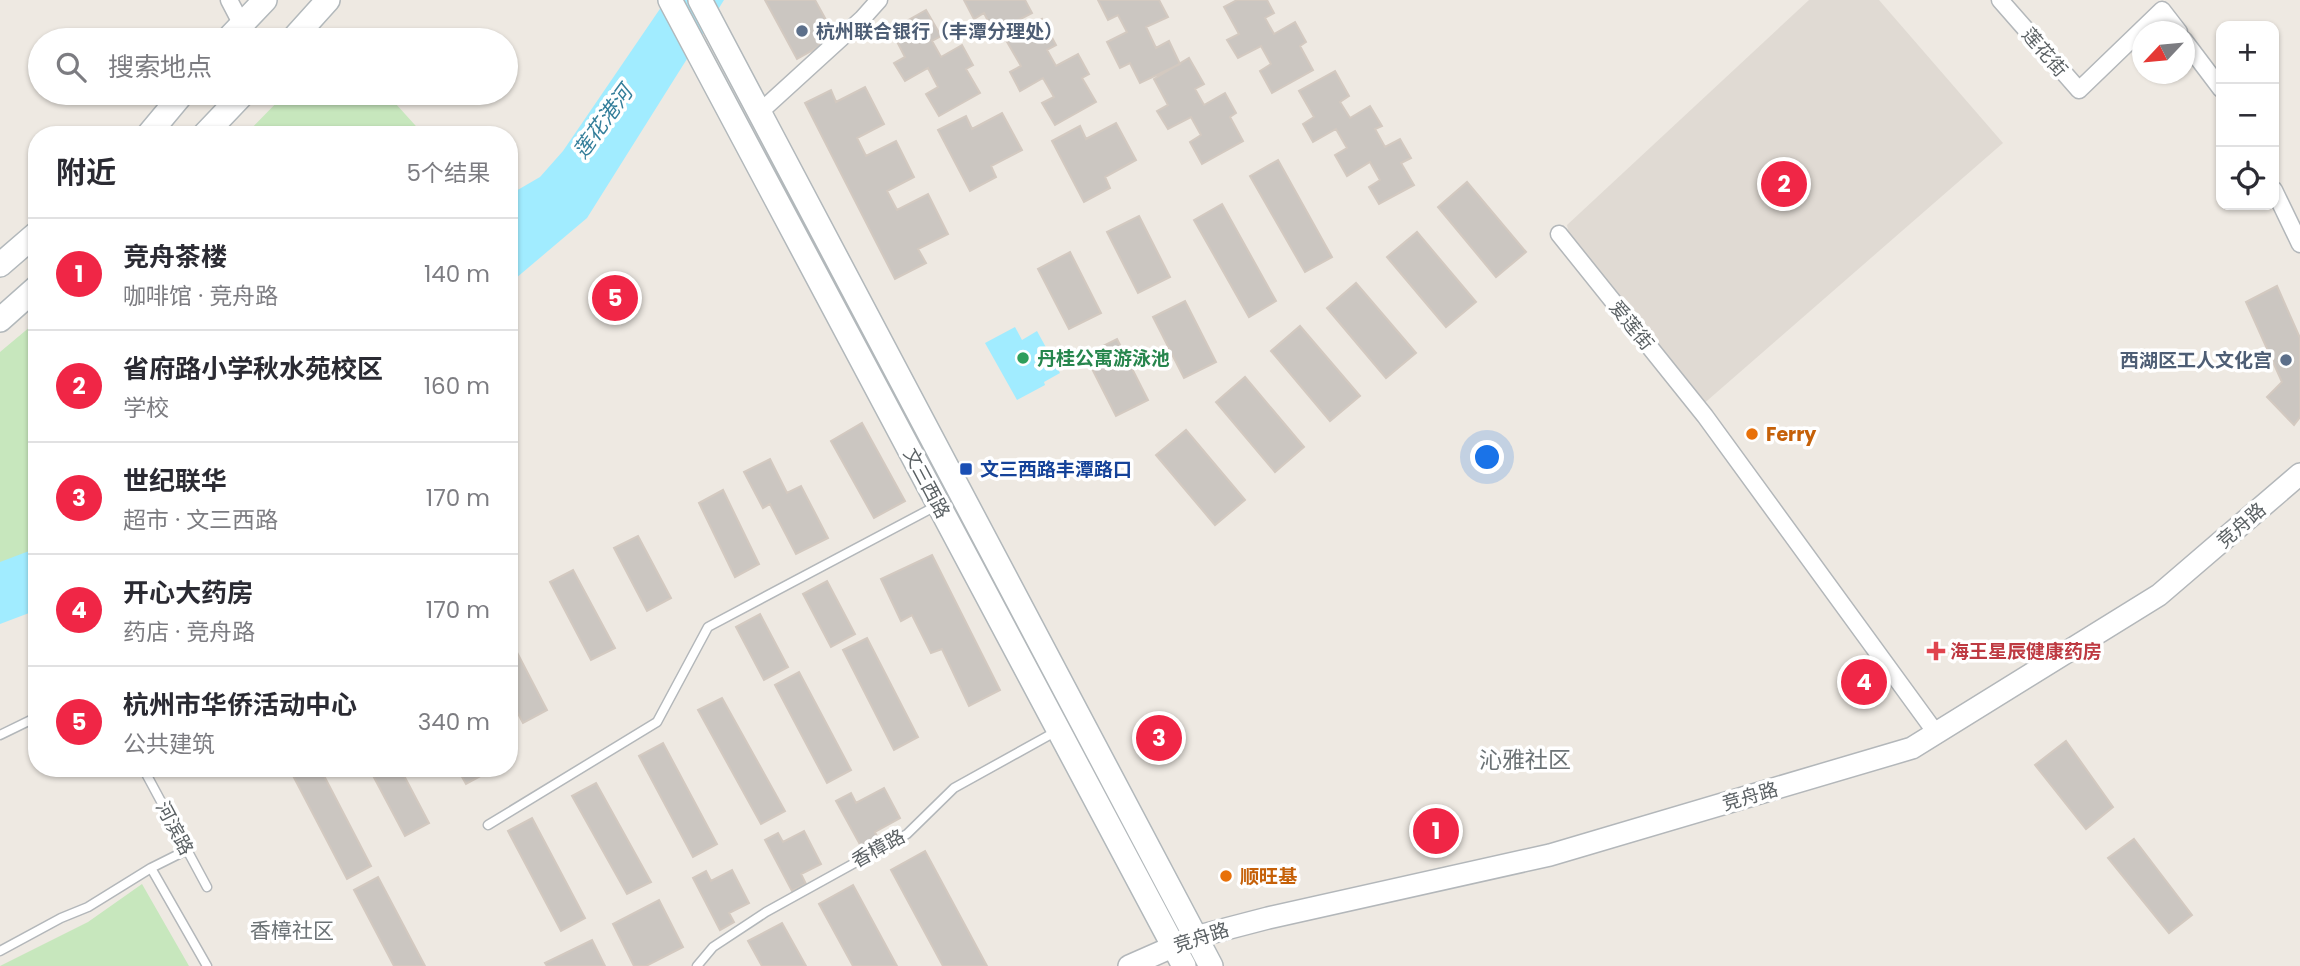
<!DOCTYPE html>
<html lang="zh">
<head>
<meta charset="utf-8">
<style>
  body { margin:0; font-family:Poppins,"Noto Sans SC",sans-serif; background:#f2f2f3; color:#2b2b33 }
  .controls { position:absolute; right:21px; top:21px; display:grid; overflow:hidden; border-radius:14px; box-shadow:0 2px 5px #0004 }
  .controls button { width:63px; height:63px; display:grid; place-items:center; padding:0; border:0; border-bottom:2px solid #e1e1e2; background:#fff; color:#2b2b33; font:35px sans-serif }
  .compass { position:absolute; left:2132px; top:21px; width:63px; height:63px; border-radius:50%; background:#fff; box-shadow:0 2px 5px #0004; rotate:244deg }
  .you { position:absolute; left:1488px; top:458px; width:24px; height:24px; margin:-18px; border:5px solid #fff; border-radius:50%; background:#1a73e8; box-shadow:0 0 0 10px #1a73e833 }
  .badge { display:grid; place-items:center; width:46px; height:46px; border-radius:50%; background:#f02646; color:#fff; font-size:23px; font-weight:700 }
  .pin { position:absolute; translate:-50% -50%; border:4px solid #fff; box-shadow:0 2px 7px #0006 }
  .list { margin:0; padding:0; list-style:none }
  h2 { display:flex; justify-content:space-between; align-items:center; height:91px; margin:0; padding:0 28px; font-size:30px }
  h2 small { font-size:23px; font-weight:400; color:#7c7c81 }
  .list li { display:grid; grid-template-columns:46px 1fr auto; gap:21px; align-items:center; box-sizing:border-box; height:112px; padding:0 28px; border-top:2px solid #e1e1e2 }
  .list b { display:block; font-size:26px; white-space:nowrap }
  .list p { margin:0; font-size:23px; white-space:nowrap; color:#7c7c81 }
  .list em { font-size:23px; font-style:normal; color:#7c7c81 }
  .icon { flex:none; width:38px; height:38px; fill:none; stroke:currentColor; stroke-width:2; stroke-linecap:round; stroke-linejoin:round }
  .map { position:relative; flex:none; width:2300px; height:966px; overflow:hidden }
  .search { position:absolute; background:#fff; box-shadow:0 2px 5px #0004; left:28px; top:28px; width:490px; height:77px; display:flex; align-items:center; gap:18px; box-sizing:border-box; padding:0 24px; border-radius:38px; color:#7c7c81; font-size:26px }
  .panel { position:absolute; background:#fff; box-shadow:0 2px 5px #0004; left:28px; top:126px; width:490px; height:651px; border-radius:28px }
  .map>svg:first-child { display:block }
</style>
</head>
<body>
<div class="map">
<svg width="2300" height="966" viewBox="0 0 2300 966">
  <rect width="100%" height="100%" fill="#eee9e2"/>
  <!-- education -->
  <path fill="#e0dad3" d="M1809,0H1879L2003,143L1693,413L1573,253L1567,225Z"/>
  <!-- green -->
  <path fill="#c7e7bd" d="M286,93H386L424,135H245Z
    M37,321V561L0,583V352Z
    M142,884L189,966H0L88,922Z"/>
  <!-- water -->
  <path fill="#a1ecff" d="M666,0H724L587,218L509,284V195L540,177L563,151Z
    M1015,327L1022,340L1037,331L1060,373L1044,382L1045,385L1017,400L985,343Z
    M37,548V610L0,624V562Z"/>
  <g fill="none" stroke-linecap="round" stroke-linejoin="round">
    <!-- stream -->
    <path stroke="#a1ecff" stroke-width="5" d="M509,185L514,197"/>
  </g>
  <!-- building -->
  <path fill="#cbc6c1" stroke="#d3c9c0" stroke-width="2" d="M765,0H815L830,27L814,35L820,46L797,59Z
    M964,0H1025L1032,13L994,33L984,13L974,19Z
    M1098,0H1159L1168,17L1146,27L1156,48L1169,41L1180,64L1140,83L1130,63L1120,68L1107,42L1127,32L1118,15L1108,20Z
    M1237,0H1267L1274,13L1265,18L1274,34L1295,22L1306,42L1300,46L1313,70L1272,93L1260,71L1271,64L1261,46L1238,58L1227,40L1239,34L1224,7Z
    M926,10L941,36L932,41L941,57L962,45L973,65L966,69L980,93L939,116L926,94L938,87L928,68L905,81L894,63L905,57L891,30Z
    M1042,19L1056,45L1047,50L1056,66L1078,54L1089,74L1082,78L1096,102L1055,125L1042,103L1054,97L1043,78L1020,91L1010,72L1021,66L1006,40Z
    M1189,58L1204,84L1195,89L1204,105L1225,93L1236,113L1230,117L1243,141L1202,164L1190,142L1201,135L1191,117L1168,129L1157,111L1168,105L1154,79Z
    M1335,71L1349,96L1340,102L1350,118L1370,106L1382,126L1375,129L1385,147L1400,139L1411,158L1401,163L1414,185L1379,204L1369,187L1380,180L1370,162L1347,176L1335,155L1347,148L1336,129L1313,142L1303,124L1314,117L1299,91Z
    M865,87L884,124L857,138L866,156L896,141L914,177L887,191L897,210L928,194L948,234L918,249L926,263L895,279L805,103L831,90L836,102Z
    M1002,113L1022,150L991,166L996,177L970,191L938,130L966,116L972,129Z
    M1116,123L1136,160L1105,177L1110,188L1084,202L1052,141L1080,126L1086,139Z
    M1278,160L1332,257L1305,272L1250,176Z
    M1467,182L1526,252L1496,277L1438,207Z
    M1222,204L1276,301L1249,317L1194,220Z
    M1139,216L1170,277L1138,293L1107,232Z
    M1417,232L1476,302L1446,327L1387,257Z
    M1070,252L1101,313L1069,329L1038,269Z
    M1356,283L1416,353L1386,378L1327,308Z
    M2277,286L2300,338V417L2294,425L2267,397L2282,382L2246,302Z
    M1185,301L1216,362L1184,378L1153,317Z
    M1300,326L1360,396L1330,421L1271,351Z
    M1117,339L1148,400L1116,416L1085,355Z
    M1245,377L1304,447L1275,472L1216,402Z
    M862,423L905,501L874,518L831,441Z
    M1186,430L1245,500L1215,525L1156,455Z
    M770,459L787,493L801,486L828,538L796,554L770,504L763,508L744,472Z
    M723,490L759,564L735,577L699,503Z
    M638,536L671,598L647,611L614,548Z
    M932,555L1000,690L969,706L942,649L931,653L912,615L901,621L881,579Z
    M573,570L615,648L591,660L550,582Z
    M827,581L855,634L831,647L803,594Z
    M760,614L788,667L764,680L736,627Z
    M509,637L547,710L523,723L509,697Z
    M867,638L918,737L894,750L843,650Z
    M799,672L851,770L827,783L775,685Z
    M722,698L785,811L761,824L698,710Z
    M2066,741L2113,807L2086,829L2035,765Z
    M663,743L717,844L693,857L639,756Z
    M289,768H320L371,866L347,879Z
    M369,768H400L429,823L405,836Z
    M457,768H488L490,771L466,784Z
    M596,783L651,882L627,894L572,796Z
    M884,788L900,818L875,832L879,841L863,850L836,801L851,793L856,803Z
    M532,818L585,918L561,931L508,831Z
    M804,831L821,864L801,874L806,884L792,891L765,840L778,833L783,842Z
    M2134,839L2192,915L2169,933L2108,858Z
    M925,851L987,966H943L891,870Z
    M732,870L749,903L729,913L734,922L720,930L693,878L706,871L711,881Z
    M378,877L425,966H394L354,890Z
    M853,885L897,966H853L819,904Z
    M659,900L683,947L646,966H634L613,924Z
    M782,923L806,966H762L748,941Z
    M592,940L605,966H547L545,963Z"/>
  <g fill="none" stroke-linecap="round" stroke-linejoin="round">
    <!-- service casing -->
    <g stroke="#b3b7ba" stroke-width="11">
      <path id="service" d="M0,735L37,717
        M143,768L207,887
        M488,825L657,722L708,627L936,506
        M151,868L207,966
        M0,951L61,918L88,907L151,868L187,850
        M697,966L713,947L766,912L907,834L954,788L1055,732"/>
    </g>
    <!-- minor casing -->
    <g stroke="#b3b7ba" stroke-width="19">
      <path id="minor" d="M229,0L241,23
        M2000,0L2079,90L2162,10L2179,32
        M2184,40L2221,89
        M761,111L862,19L879,0
        M2274,190L2300,244
        M1559,234L1705,416L1936,733"/>
    </g>
    <!-- tertiary casing -->
    <g stroke="#b3b7ba" stroke-width="24">
      <path id="tertiary" d="M1129,966L1195,937L1268,918L1550,855L1912,748L2159,595L2300,474"/>
    </g>
    <!-- secondary casing -->
    <g stroke="#b2b8bb" stroke-width="26">
      <path id="secondary" d="M670,0L1184,966
        M700,0L1211,966
        M227,40L265,0
        M292,40L328,0
        M148,135L183,93
        M204,135L244,93
        M0,265L37,233
        M0,320L37,287"/>
    </g>
    <!-- service -->
    <use href="#service" stroke="#fff" stroke-width="8"/>
    <!-- minor -->
    <use href="#minor" stroke="#fff" stroke-width="16"/>
    <!-- tertiary -->
    <use href="#tertiary" stroke="#fff" stroke-width="21"/>
    <!-- secondary -->
    <use href="#secondary" stroke="#fff" stroke-width="23"/>
  </g>
  <!-- markers -->
  <g fill="#5c6f8a" stroke="#fff" stroke-width="2.5">
    <circle cx="802" cy="31" r="7"/>
    <circle cx="2286" cy="360" r="7"/>
  </g>
  <circle fill="#2e9e5b" stroke="#fff" stroke-width="2.5" cx="1023" cy="358" r="7"/>
  <g fill="#e8710a" stroke="#fff" stroke-width="2.5">
    <circle cx="1752" cy="434" r="7"/>
    <circle cx="1226" cy="876" r="7"/>
  </g>
  <rect fill="#1a4fb4" stroke="#fff" stroke-width="2.5" x="959" y="462" width="14" height="14" rx="3.5"/>
  <path fill="#e0444e" stroke="#fff" stroke-width="2.5" d="M1932.5 640.5h7v7h7v7h-7v7h-7v-7h-7v-7h7z"/>
  <g text-anchor="middle" stroke-width="7" stroke-linejoin="round" paint-order="stroke">
    <!-- service labels -->
    <g font-size="19" font-weight="bold" fill="#4e5e75" stroke="#fff" text-anchor="start">
      <text x="816" y="38">杭州联合银行（丰潭分理处）</text>
      <text x="2272" y="367" text-anchor="end">西湖区工人文化宫</text>
    </g>
    <!-- street labels -->
    <g font-size="19" fill="#5b6164" stroke="#fff">
      <text transform="translate(2045 52) rotate(49)" y="7">莲花街</text>
      <text transform="translate(1632 325) rotate(51)" y="7">爱莲街</text>
      <text transform="translate(927 483) rotate(62)" y="7">文三西路</text>
      <text transform="translate(2241 525) rotate(-41)" y="7">竞舟路</text>
      <text transform="translate(1750 796) rotate(-16)" y="7">竞舟路</text>
      <text transform="translate(175 828) rotate(62)" y="7">河滨路</text>
      <text transform="translate(878 848) rotate(-29)" y="7">香樟路</text>
      <text transform="translate(1201 937) rotate(-18)" y="7">竞舟路</text>
    </g>
    <!-- leisure labels -->
    <g font-size="19" font-weight="bold" fill="#27864d" stroke="#fff" text-anchor="start">
      <text x="1037" y="365">丹桂公寓游泳池</text>
    </g>
    <!-- food labels -->
    <g font-size="19" font-weight="bold" fill="#c56008" stroke="#fff" text-anchor="start">
      <text x="1766" y="441">Ferry</text>
      <text x="1240" y="883">顺旺基</text>
    </g>
    <!-- transit labels -->
    <g font-size="19" font-weight="bold" fill="#164399" stroke="#fff" text-anchor="start">
      <text x="980" y="476">文三西路丰潭路口</text>
    </g>
    <!-- health labels -->
    <g font-size="19" font-weight="bold" fill="#be3a42" stroke="#fff" text-anchor="start">
      <text x="1950" y="658">海王星辰健康药房</text>
    </g>
    <!-- water labels -->
    <g font-size="21" font-style="italic" fill="#347e9a" stroke="#fff">
      <text transform="translate(603 122) rotate(-54)" y="7">莲花港河</text>
    </g>
    <!-- neighbourhood labels -->
    <g font-size="21" fill="#6c7376" stroke="#fff">
      <text x="292" y="938">香樟社区</text>
    </g>
    <!-- quarter labels -->
    <g font-size="23" fill="#6c7376" stroke="#fff">
      <text x="1525" y="768">沁雅社区</text>
    </g>
  </g>
</svg>
<div class="controls">
<button>+</button>
<button>−</button>
<button><svg class="icon" aria-label="locate" viewBox="0 0 24 24"><circle cx="12" cy="12" r="6"/><path d="M12 2v4M12 18v4M2 12h4M18 12h4"/></svg></button>
</div>
<svg class="compass" viewBox="-18 -18 36 36"><path d="M0-13l5 13h-10z" fill="#e53935"/><path d="M0 13l5-13h-10z" fill="#7c7c81"/></svg>
<div class="you"></div>
<div class="pin badge" style="left:1436px;top:831px">1</div>
<div class="pin badge" style="left:1784px;top:184px">2</div>
<div class="pin badge" style="left:1159px;top:738px">3</div>
<div class="pin badge" style="left:1864px;top:682px">4</div>
<div class="pin badge" style="left:615px;top:298px">5</div>
<div class="search"><svg class="icon" aria-label="search" viewBox="0 0 24 24"><circle cx="10" cy="10" r="6"/><path d="M15 15l6 6"/></svg>搜索地点</div>
<section class="panel">
<h2>附近<small>5个结果</small></h2>
<ul class="list">
<li><span class="badge">1</span><div><b>竞舟茶楼</b><p>咖啡馆 · 竞舟路</p></div><em>140 m</em></li>
<li><span class="badge">2</span><div><b>省府路小学秋水苑校区</b><p>学校</p></div><em>160 m</em></li>
<li><span class="badge">3</span><div><b>世纪联华</b><p>超市 · 文三西路</p></div><em>170 m</em></li>
<li><span class="badge">4</span><div><b>开心大药房</b><p>药店 · 竞舟路</p></div><em>170 m</em></li>
<li><span class="badge">5</span><div><b>杭州市华侨活动中心</b><p>公共建筑</p></div><em>340 m</em></li>
</ul>
</section>
</div>
</body>
</html>
